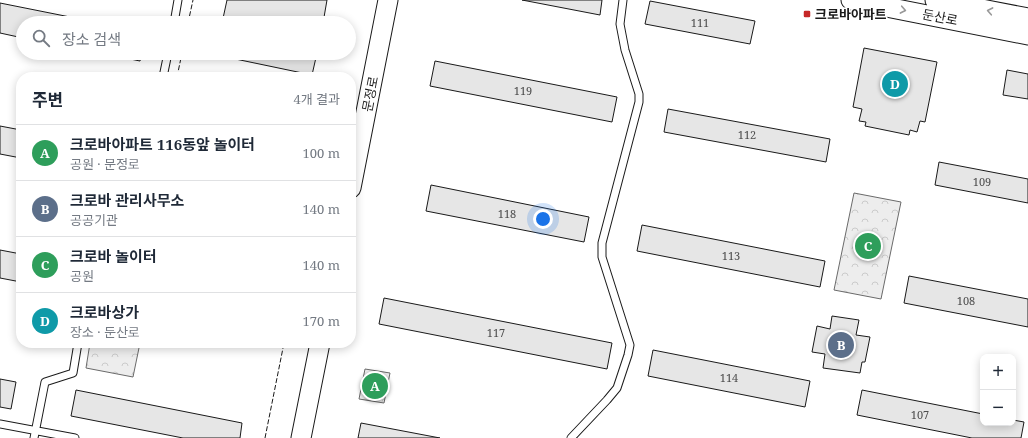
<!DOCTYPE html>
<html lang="ko">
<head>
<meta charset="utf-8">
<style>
  body { margin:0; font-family:"Noto Serif","Noto Sans KR",serif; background:#f2f2f3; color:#1f2937 }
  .controls { position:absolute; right:12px; bottom:12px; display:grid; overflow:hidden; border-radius:8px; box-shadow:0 2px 10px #0003 }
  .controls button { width:36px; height:36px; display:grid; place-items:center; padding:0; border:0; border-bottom:1px solid #e0e1e3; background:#fff; color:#1f2937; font:20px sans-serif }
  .you { position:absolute; left:543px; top:219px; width:14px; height:14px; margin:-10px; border:3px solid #fff; border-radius:50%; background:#1a73e8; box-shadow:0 0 0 6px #1a73e833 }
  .badge { display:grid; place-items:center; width:26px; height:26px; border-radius:50%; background:#c62828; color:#fff; font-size:13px; font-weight:700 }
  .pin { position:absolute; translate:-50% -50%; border:2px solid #fff; box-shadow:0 1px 4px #0006 }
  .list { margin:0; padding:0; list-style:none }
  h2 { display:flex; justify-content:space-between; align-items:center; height:52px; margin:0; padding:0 16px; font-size:17px }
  h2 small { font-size:13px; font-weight:400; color:#747a83 }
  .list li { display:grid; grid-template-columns:26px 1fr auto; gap:12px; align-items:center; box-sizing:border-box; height:56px; padding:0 16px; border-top:1px solid #e0e1e3 }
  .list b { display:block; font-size:15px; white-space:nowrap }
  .list p { margin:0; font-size:13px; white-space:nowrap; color:#747a83 }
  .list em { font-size:13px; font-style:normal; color:#747a83 }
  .icon { flex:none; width:22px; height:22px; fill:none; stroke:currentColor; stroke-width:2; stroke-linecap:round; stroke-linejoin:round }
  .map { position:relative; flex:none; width:1028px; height:438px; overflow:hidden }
  .search { position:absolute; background:#fff; box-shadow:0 2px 10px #0003; left:16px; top:16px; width:340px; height:44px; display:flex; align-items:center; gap:10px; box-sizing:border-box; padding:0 14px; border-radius:22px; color:#747a83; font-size:15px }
  .panel { position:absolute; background:#fff; box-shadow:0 2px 10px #0003; left:16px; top:72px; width:340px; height:276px; border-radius:16px }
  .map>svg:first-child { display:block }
</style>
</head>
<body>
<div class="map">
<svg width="1028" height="438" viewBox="0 0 1028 438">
  <defs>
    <pattern id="park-crowns" width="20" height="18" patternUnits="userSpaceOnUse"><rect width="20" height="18" fill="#ededed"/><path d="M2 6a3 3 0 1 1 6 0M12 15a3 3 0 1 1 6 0" fill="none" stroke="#cbcbcb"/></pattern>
  </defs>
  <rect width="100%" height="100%" fill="#fff"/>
  <!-- park -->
  <path fill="url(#park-crowns)" stroke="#6a6a6a" d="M854,193L901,202L881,299L834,290Z
    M90,343H140L133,377L86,368Z
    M365,369L390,373L384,403L359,399Z"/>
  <!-- building -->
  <path fill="#e6e6e6" stroke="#1a1a1a" d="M227,0H327L323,23H222Z
    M522,0H602L600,15Z
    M650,1L755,21L750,44L645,24Z
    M0,3L100,23H23V38L0,33Z
    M864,48L937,62L925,122L920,121L917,132L910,130L909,135L865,126L866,122L859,121L862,109L853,107Z
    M101,53H142L140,61Z
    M221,53H317L312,75L221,56Z
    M435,61L617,97L612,122L430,86Z
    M1007,70L1028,74V99L1003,95Z
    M668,109L830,139L826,162L664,132Z
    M0,126L21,130V158L0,154Z
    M939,162L1028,179V203L935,185Z
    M431,185L589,217L584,242L426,211Z
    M642,225L825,261L820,287L637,251Z
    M0,250L21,254V282L0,278Z
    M909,276L1028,299V327L904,303Z
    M384,298L612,343L607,369L379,324Z
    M832,316L859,320L856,335L870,337L865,362H862L860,373L823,368L825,354L812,352L817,326L830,329Z
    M653,350L810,381L805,407L648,376Z
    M0,379L16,382L11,409L0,407Z
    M76,390L242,423L240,438H183L71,416Z
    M862,390L983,414V423H1013V420L1024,422L1021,438H972L857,415Z
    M361,423L440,438H358Z"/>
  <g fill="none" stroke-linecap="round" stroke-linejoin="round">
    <!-- service casing -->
    <g stroke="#1a1a1a" stroke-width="9">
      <path id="service" d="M174,23L178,0
        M163,77L168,53
        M0,424L75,438
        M34,438L45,382L73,373L78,343
        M571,438L607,400L617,388L628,355L630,345L602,257V243L639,102V94L625,50L620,24L623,0"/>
    </g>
    <!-- secondary casing -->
    <g stroke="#1a1a1a" stroke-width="21">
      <path id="secondary" d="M851,0L1028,35
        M935,0L1028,18
        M351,188L388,0
        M301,438L320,343"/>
    </g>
    <!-- service -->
    <use href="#service" stroke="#fff" stroke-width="7"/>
    <!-- secondary -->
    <use href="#secondary" stroke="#fff" stroke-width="19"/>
    <!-- fence -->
    <path stroke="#1a1a1a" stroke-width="1" stroke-dasharray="5 2" stroke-linecap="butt" d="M188,23L193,0
      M177,77L182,53
      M265,438L284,343"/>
  </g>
  <!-- one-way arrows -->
  <defs><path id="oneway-chevron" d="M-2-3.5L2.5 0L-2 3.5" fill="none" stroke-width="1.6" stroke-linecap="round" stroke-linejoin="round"/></defs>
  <g stroke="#989898">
    <use href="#oneway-chevron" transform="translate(903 10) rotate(11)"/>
    <use href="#oneway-chevron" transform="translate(990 11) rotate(-169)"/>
  </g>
  <!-- markers -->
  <rect fill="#c62828" stroke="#fff" stroke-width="1.5" x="803" y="10" width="8" height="8" rx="2"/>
  <g text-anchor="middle" stroke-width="3" stroke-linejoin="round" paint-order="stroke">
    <!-- number labels -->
    <g font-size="11" fill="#4d4d4d">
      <text x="700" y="27">111</text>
      <text x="523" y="95">119</text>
      <text x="747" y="139">112</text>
      <text x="982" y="186">109</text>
      <text x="507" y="218">118</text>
      <text x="731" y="260">113</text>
      <text x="966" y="305">108</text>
      <text x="496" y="337">117</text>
      <text x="729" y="382">114</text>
      <text x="920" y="419">107</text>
    </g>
    <!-- poi labels -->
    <g font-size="13" font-weight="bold" fill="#1a1a1a" stroke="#fff" text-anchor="start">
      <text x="815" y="19">크로바아파트</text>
    </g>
    <!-- street labels -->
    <g font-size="13" fill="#1a1a1a" stroke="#fff">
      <text transform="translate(940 17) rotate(11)" y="5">둔산로</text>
      <text transform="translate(370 94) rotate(-79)" y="5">문정로</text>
    </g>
  </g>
</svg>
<div class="controls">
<button>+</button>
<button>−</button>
</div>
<div class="you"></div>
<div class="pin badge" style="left:375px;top:386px;background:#2e9e5b">A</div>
<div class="pin badge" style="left:841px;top:345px;background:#5c6f8a">B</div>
<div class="pin badge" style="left:868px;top:246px;background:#2e9e5b">C</div>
<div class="pin badge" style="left:895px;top:84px;background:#0f9aa8">D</div>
<div class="search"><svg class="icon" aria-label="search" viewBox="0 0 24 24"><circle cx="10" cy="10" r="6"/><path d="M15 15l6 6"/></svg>장소 검색</div>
<section class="panel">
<h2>주변<small>4개 결과</small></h2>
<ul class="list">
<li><span class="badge" style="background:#2e9e5b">A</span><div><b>크로바아파트 116동앞 놀이터</b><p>공원 · 문정로</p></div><em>100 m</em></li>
<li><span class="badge" style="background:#5c6f8a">B</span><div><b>크로바 관리사무소</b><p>공공기관</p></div><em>140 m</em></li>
<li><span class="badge" style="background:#2e9e5b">C</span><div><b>크로바 놀이터</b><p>공원</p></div><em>140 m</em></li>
<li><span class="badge" style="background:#0f9aa8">D</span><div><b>크로바상가</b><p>장소 · 둔산로</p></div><em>170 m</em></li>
</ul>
</section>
</div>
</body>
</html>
